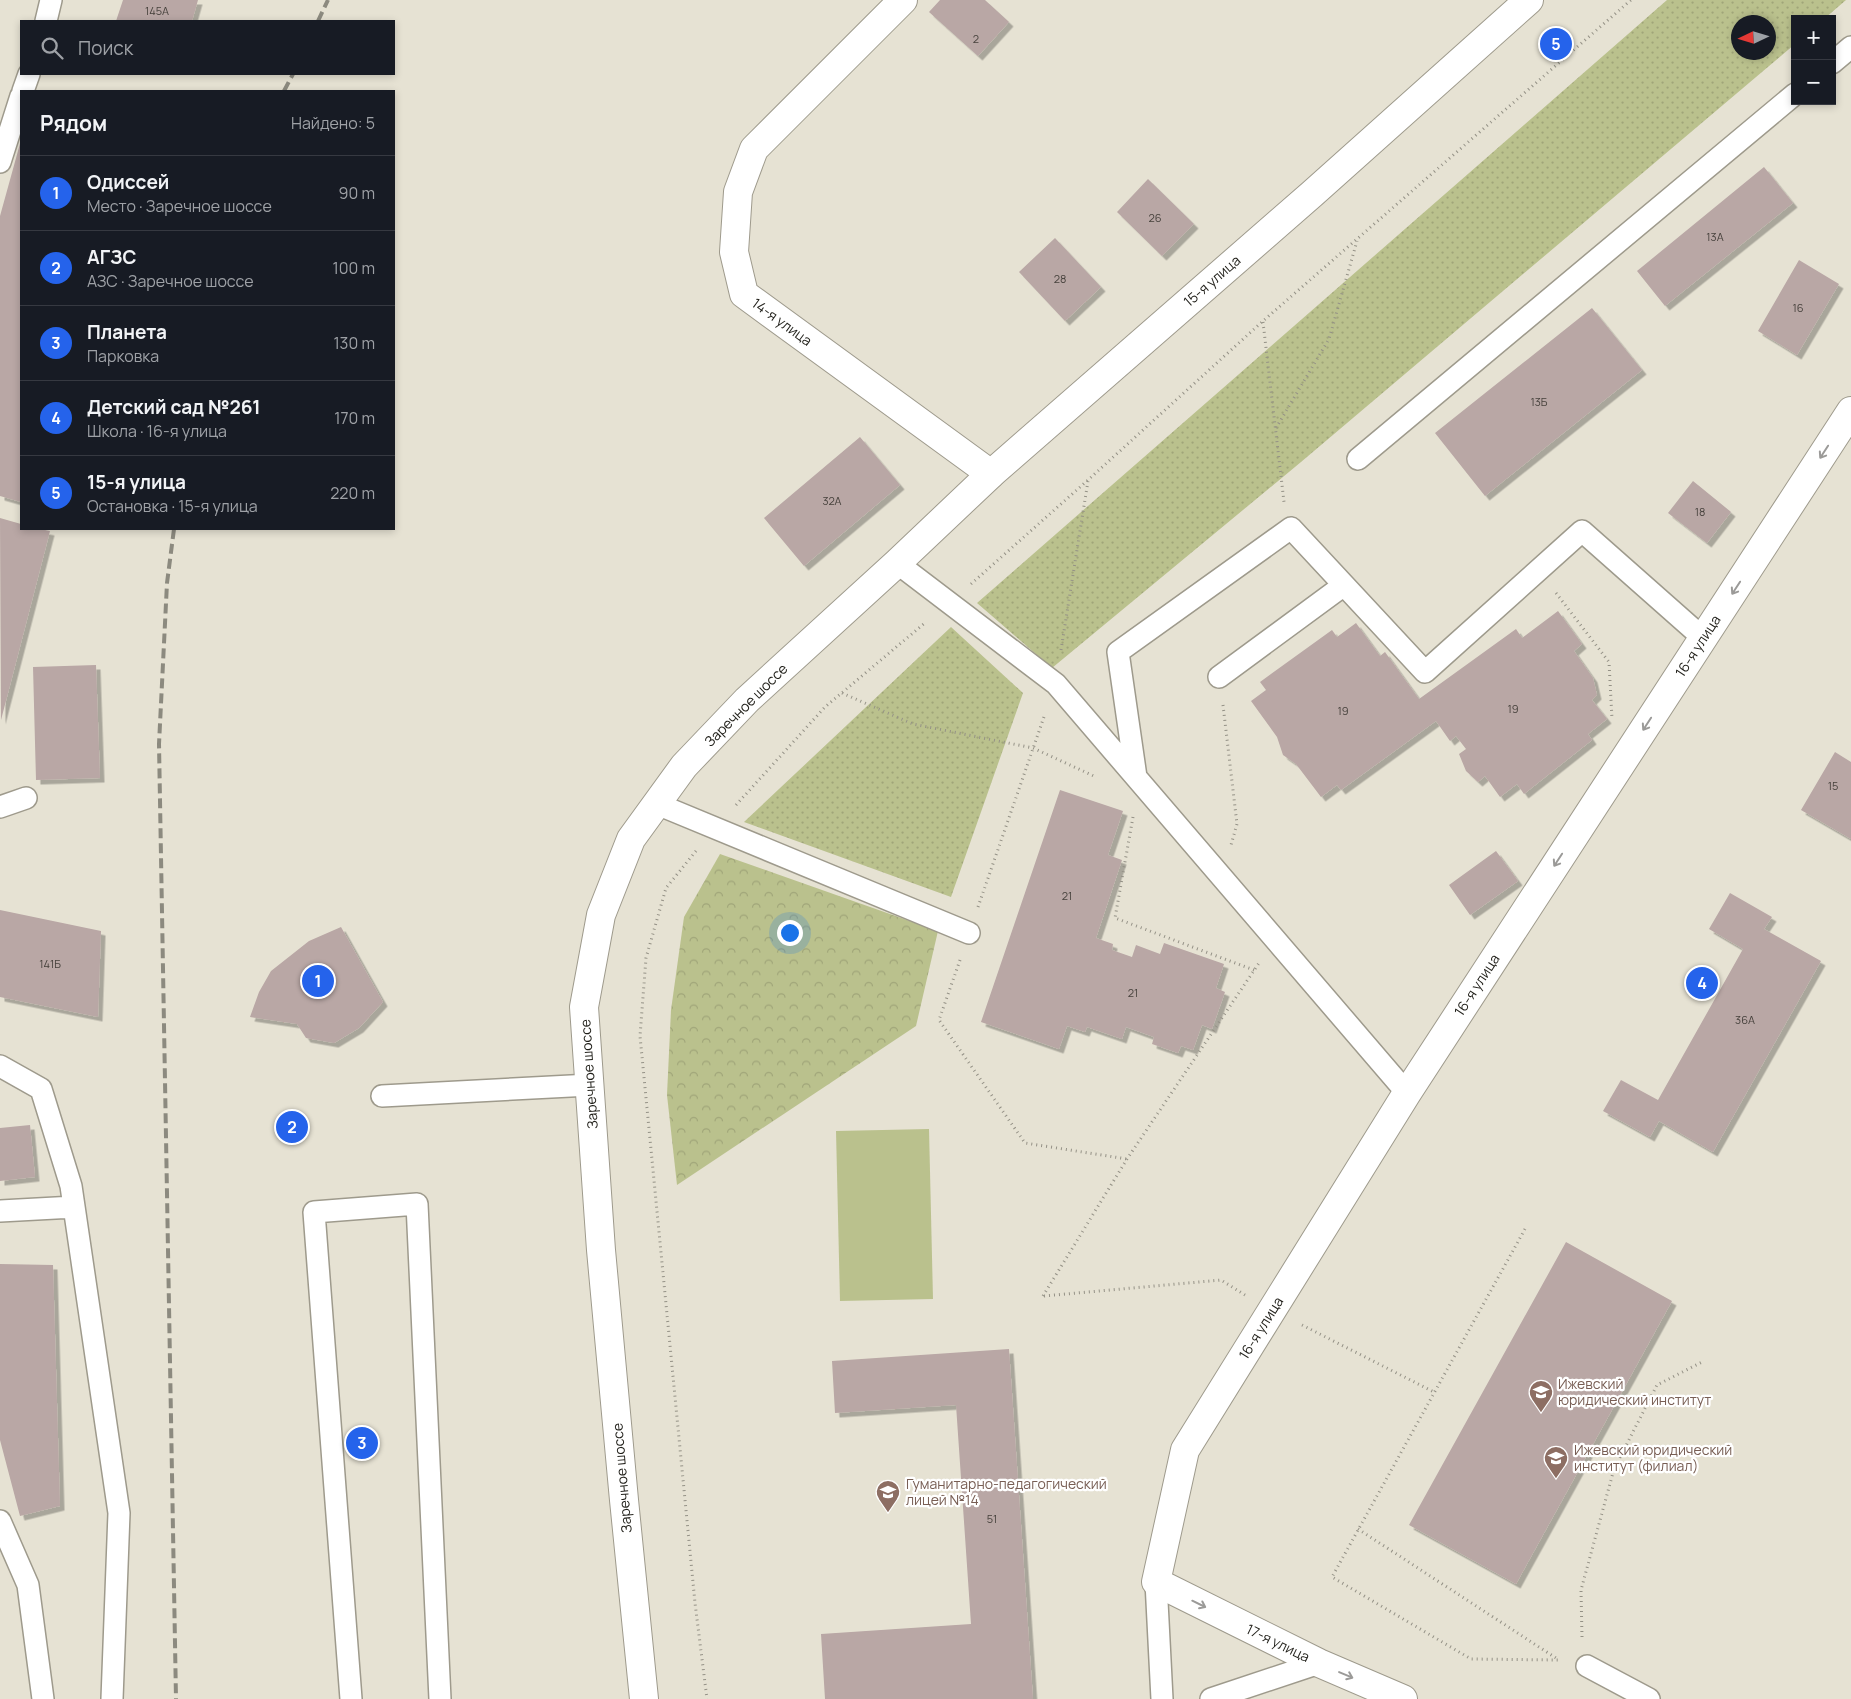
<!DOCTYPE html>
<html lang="ru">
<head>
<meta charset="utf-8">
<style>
  body { margin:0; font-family:Manrope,sans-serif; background:#20242c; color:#f1f3f6 }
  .controls { position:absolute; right:15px; top:15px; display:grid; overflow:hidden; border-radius:0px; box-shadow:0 2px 8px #0003 }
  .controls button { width:45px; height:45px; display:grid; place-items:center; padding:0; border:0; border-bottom:1px solid #363941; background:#171b24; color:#f1f3f6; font:25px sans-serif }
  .compass { position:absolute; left:1731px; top:15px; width:45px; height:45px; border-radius:50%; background:#171b24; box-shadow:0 2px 8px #0003; rotate:266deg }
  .you { position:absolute; left:789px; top:932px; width:18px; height:18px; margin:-12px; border:4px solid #fff; border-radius:50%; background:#1a73e8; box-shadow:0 0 0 8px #1a73e833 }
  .badge { display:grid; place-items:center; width:32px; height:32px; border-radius:50%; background:#2563eb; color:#fff; font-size:16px; font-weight:700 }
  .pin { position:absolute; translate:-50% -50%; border:2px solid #fff; box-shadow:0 1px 5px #0006 }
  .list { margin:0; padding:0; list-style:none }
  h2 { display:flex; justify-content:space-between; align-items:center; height:65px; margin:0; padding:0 20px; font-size:21px }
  h2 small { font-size:16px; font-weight:400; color:#9ea1a6 }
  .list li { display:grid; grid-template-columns:32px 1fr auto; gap:15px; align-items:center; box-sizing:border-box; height:75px; padding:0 20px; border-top:1px solid #363941 }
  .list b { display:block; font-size:19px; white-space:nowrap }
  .list p { margin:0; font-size:16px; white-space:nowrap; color:#9ea1a6 }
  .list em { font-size:16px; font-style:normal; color:#9ea1a6 }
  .icon { flex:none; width:28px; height:28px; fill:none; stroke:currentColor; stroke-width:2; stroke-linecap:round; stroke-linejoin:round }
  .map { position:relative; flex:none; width:1851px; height:1699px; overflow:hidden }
  .search { position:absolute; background:#171b24; box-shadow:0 2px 8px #0003; left:20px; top:20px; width:375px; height:55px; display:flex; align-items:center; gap:12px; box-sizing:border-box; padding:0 18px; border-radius:0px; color:#9ea1a6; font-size:19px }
  .panel { position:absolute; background:#171b24; box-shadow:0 2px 8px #0003; left:20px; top:90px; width:375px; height:440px; border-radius:0px }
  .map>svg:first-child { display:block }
</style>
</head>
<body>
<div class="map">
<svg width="1851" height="1699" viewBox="0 0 1851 1699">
  <defs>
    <pattern id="grass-dots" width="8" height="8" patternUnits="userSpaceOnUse" patternTransform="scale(1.25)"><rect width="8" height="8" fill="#bac18d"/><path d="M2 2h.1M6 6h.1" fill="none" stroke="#a0a579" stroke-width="1.8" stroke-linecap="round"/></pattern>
    <pattern id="forest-crowns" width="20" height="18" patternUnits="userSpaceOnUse" patternTransform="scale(1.25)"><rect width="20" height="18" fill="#bac18d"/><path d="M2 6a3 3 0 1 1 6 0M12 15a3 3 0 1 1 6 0" fill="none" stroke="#a0a579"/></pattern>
    <filter id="shadow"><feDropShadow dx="4.5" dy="4.5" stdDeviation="0" flood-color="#0004"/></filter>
  </defs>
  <rect width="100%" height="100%" fill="#e6e2d3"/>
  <!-- grass -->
  <path fill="url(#grass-dots)" fill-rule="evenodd" d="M1667,0H1846L1824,19H1795V44L1301,462L1052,668L977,603ZM1738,22H1768V52H1738Z
    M951,627L1023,693L951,897L744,822Z"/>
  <!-- forest -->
  <path fill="url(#forest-crowns)" d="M720,854L938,931L916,1026L677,1185L667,1095L671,1010L684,917Z"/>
  <!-- park -->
  <path fill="#bac18d" d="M929,1129L933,1299L840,1301L836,1131Z"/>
  <!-- building -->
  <path fill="#b9a7a5" filter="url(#shadow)" d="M123,0H198L192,21H116Z
    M940,0H985L1009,22L978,56L929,12Z
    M21,140V502L0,496V216Z
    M1764,167L1793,203L1665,306L1637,271Z
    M1148,179L1194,224L1162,256L1117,212Z
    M1055,238L1101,287L1065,321L1019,272Z
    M1799,260L1839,284L1797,355L1758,331Z
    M1592,308L1642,370L1485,496L1435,433Z
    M860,437L900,485L804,566L764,518Z
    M1693,481L1731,512L1707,543L1668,513Z
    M0,518L21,524V529H40L50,531L1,720Z
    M1558,611L1582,644L1574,651L1593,678L1597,695L1592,700L1607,719L1588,734L1592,740L1524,794L1517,784L1500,797L1485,776L1478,782L1466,771L1459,754L1466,749L1456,736L1450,741L1436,721L1341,790L1337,785L1321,797L1296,764L1283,755L1277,737L1251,701L1266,690L1260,682L1332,630L1337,637L1356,623L1380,656L1385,652L1419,699L1516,629L1522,638Z
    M96,665L100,778L36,780L33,667Z
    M1835,752L1851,762V839L1801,810Z
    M1060,790L1123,811L1108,855L1122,860L1096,938L1113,944L1112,950L1132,957L1136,945L1160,954L1164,943L1224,964L1216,988L1225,992L1212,1029L1202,1025L1193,1050L1181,1046L1178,1053L1152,1044L1154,1037L1126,1027L1122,1039L1087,1027L1085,1032L1067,1026L1059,1049L981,1022Z
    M1496,851L1518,881L1470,915L1449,885Z
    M1730,893L1772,917L1764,929L1821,961L1713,1152L1659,1121L1650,1137L1603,1111L1621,1080L1658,1100L1743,949L1709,929Z
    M0,910L101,931L98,1017L0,997Z
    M341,927L383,1002L359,1028L334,1043L306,1038L297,1024L250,1017L259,992L271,971L309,941Z
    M30,1125L35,1177L0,1181V1128Z
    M1566,1242L1672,1301L1516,1584L1409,1525Z
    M0,1264L53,1265L60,1506L20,1516L0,1440Z
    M1009,1349L1033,1699H825L821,1634L971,1624L956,1405L835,1413L832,1361Z"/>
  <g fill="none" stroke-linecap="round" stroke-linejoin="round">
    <!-- service casing -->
    <g stroke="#9e9a8c" stroke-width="24">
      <path id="service" d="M46,21L51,0
        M1832,63L1851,47
        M23,91L29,74
        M0,162L21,96
        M1358,459L1795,94
        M897,563L1056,684L1407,1093
        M1219,677L1344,585
        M1136,777L1118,652L1291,528L1425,672L1582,531L1703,638
        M657,804L969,933
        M0,807L26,798
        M0,1066L41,1089L71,1186L119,1513L112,1699
        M382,1096L590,1085
        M0,1211L74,1207
        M0,1521L28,1585L43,1699
        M1156,1582L1162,1699
        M1587,1666L1649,1699
        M351,1699L314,1212L417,1204L440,1699
        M1211,1699L1319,1663"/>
    </g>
    <!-- minor casing -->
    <g stroke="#9e9a8c" stroke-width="30">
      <path id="minor" d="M903,0L754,149L738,192L734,252L744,294L991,474
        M1403,1699L1319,1663L1156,1582L1185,1450L1407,1093L1851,411"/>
    </g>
    <!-- secondary casing -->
    <g stroke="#9e9a8c" stroke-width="30">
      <path id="secondary" d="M644,1699L624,1500L601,1250L584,1007L601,915L631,839L684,766L747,700L897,563L991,474L1312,194L1529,0"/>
    </g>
    <!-- path -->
    <path stroke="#949186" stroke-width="3" stroke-dasharray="1 4" stroke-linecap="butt" d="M1263,322L1284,502
      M1276,428L1329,339L1357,241
      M971,584L1088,480L1263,321L1631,0
      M1556,593L1609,662L1612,719
      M1061,650L1088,481
      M842,693L913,724L1033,748L1096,777
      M1223,705L1237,824L1231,845
      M736,805L825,707L926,622
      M1133,817L1115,918L1254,970
      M696,851L666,888L646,958L640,1036L695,1603L707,1699
      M978,907L1045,714
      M960,960L939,1020L1025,1143L1127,1159
      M1525,1229L1332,1577L1471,1659L1558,1660
      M1043,1296L1127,1159L1259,963
      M1044,1296L1221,1280L1245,1295
      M1302,1325L1434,1392
      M1358,1529L1559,1660
      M1582,1637L1581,1590L1614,1469L1657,1385L1704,1361"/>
    <!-- service -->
    <use href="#service" stroke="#fff" stroke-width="21"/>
    <!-- minor -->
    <use href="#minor" stroke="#fff" stroke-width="28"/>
    <!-- secondary -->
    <use href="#secondary" stroke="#fff" stroke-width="28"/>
    <!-- rail -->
    <path stroke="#8c8a7f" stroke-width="4" stroke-dasharray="10 5" stroke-linecap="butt" d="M318,21L328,0
      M284,91L293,74
      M174,529L167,583L159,744L176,1699"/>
  </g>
  <!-- one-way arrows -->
  <defs><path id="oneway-shaft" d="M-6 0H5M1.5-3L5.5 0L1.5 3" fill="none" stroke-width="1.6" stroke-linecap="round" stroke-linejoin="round" transform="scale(1.25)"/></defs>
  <g stroke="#9b9a98">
    <use href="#oneway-shaft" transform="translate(1824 452) rotate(123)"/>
    <use href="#oneway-shaft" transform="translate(1736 588) rotate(123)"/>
    <use href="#oneway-shaft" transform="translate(1647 724) rotate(123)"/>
    <use href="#oneway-shaft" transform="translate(1558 860) rotate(123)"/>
    <use href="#oneway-shaft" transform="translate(1199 1604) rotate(26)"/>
    <use href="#oneway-shaft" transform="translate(1346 1675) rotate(23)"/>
  </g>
  <!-- icons -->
  <defs>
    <g id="university-pin" transform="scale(1.25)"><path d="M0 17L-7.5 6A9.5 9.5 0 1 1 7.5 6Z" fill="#8d6e63" stroke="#fff"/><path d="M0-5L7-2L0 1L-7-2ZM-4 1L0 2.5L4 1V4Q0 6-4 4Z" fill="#fff"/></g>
    <g id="school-pin" transform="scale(1.25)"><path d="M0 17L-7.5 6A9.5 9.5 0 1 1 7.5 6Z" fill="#8d6e63" stroke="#fff"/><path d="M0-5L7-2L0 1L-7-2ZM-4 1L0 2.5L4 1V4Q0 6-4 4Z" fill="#fff"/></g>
  </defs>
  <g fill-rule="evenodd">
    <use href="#university-pin" x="1541" y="1392"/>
    <use href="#university-pin" x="1556" y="1458"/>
    <use href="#school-pin" x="888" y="1492"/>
  </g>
  <g text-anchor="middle" stroke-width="4.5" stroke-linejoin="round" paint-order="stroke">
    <!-- number labels -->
    <g font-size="11" fill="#46413c">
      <text x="157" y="15">145А</text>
      <text x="976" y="43">2</text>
      <text x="1155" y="222">26</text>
      <text x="1715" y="241">13А</text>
      <text x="1060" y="283">28</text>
      <text x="1798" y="312">16</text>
      <text x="1539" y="406">13Б</text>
      <text x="832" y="505">32А</text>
      <text x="1700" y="516">18</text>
      <text x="1513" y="713">19</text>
      <text x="1343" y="715">19</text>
      <text x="1833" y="790">15</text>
      <text x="1067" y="900">21</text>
      <text x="50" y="968">141Б</text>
      <text x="1133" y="997">21</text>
      <text x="1745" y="1024">36А</text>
      <text x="992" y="1523">51</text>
    </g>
    <!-- street labels -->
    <g font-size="14" fill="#201f19" stroke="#fff">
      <text transform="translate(1212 281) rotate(-41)" y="5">15-я улица</text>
      <text transform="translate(782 322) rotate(36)" y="5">14-я улица</text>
      <text transform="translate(1698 646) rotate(-57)" y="5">16-я улица</text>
      <text transform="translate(746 705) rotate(-45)" y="5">Заречное шоссе</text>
      <text transform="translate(1477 985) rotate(-57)" y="5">16-я улица</text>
      <text transform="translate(589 1074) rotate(-94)" y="5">Заречное шоссе</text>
      <text transform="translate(1261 1328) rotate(-58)" y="5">16-я улица</text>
      <text transform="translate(622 1478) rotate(-95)" y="5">Заречное шоссе</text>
      <text transform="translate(1278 1643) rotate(26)" y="5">17-я улица</text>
    </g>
    <!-- education labels -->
    <g font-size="14" fill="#785e54" stroke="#fff" text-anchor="start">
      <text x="1558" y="1389">Ижевский<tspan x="1558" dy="16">юридический институт</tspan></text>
      <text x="1574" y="1455">Ижевский юридический<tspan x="1574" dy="16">институт (филиал)</tspan></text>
      <text x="906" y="1489">Гуманитарно-педагогический<tspan x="906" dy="16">лицей №14</tspan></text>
    </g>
  </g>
</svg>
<div class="controls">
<button>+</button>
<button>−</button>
</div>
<svg class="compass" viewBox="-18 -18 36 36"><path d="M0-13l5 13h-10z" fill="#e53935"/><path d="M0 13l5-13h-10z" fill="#9ea1a6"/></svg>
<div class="you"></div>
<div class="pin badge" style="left:318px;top:981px">1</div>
<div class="pin badge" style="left:292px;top:1127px">2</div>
<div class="pin badge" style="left:362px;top:1443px">3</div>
<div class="pin badge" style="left:1702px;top:983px">4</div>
<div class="pin badge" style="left:1556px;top:44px">5</div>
<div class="search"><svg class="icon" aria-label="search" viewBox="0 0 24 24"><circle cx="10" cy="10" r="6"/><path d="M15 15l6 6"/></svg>Поиск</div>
<section class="panel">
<h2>Рядом<small>Найдено: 5</small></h2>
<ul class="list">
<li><span class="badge">1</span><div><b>Одиссей</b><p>Место · Заречное шоссе</p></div><em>90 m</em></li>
<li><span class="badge">2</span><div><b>АГЗС</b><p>АЗС · Заречное шоссе</p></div><em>100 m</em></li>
<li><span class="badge">3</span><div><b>Планета</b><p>Парковка</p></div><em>130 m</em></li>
<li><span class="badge">4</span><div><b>Детский сад №261</b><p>Школа · 16-я улица</p></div><em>170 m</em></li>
<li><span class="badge">5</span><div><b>15-я улица</b><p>Остановка · 15-я улица</p></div><em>220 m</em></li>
</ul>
</section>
</div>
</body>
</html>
